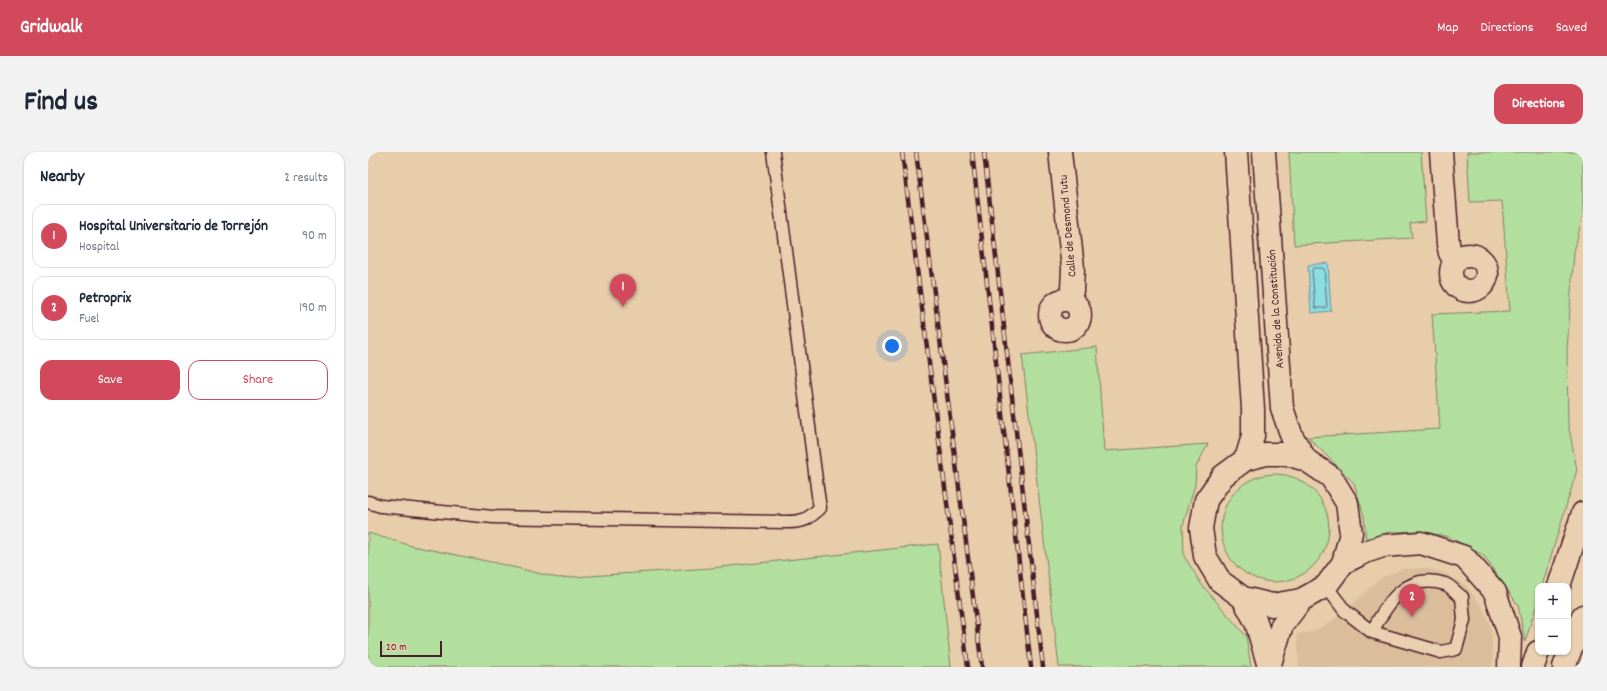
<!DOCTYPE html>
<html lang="en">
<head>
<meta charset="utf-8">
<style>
  body { margin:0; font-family:Dekko,sans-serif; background:#f2f2f3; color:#1f2937 }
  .controls { position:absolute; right:12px; bottom:12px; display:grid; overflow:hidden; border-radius:8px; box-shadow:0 1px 3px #0004 }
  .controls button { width:36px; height:36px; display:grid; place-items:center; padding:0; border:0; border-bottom:1px solid #e0e1e3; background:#fff; color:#1f2937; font:20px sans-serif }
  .scale { position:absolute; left:12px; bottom:10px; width:62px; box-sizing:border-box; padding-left:4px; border:2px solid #4a1f2b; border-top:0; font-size:11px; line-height:14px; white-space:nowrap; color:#4a1f2b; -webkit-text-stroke:3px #eacfb1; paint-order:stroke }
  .you { position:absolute; left:524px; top:194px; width:14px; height:14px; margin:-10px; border:3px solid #fff; border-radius:50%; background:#1a73e8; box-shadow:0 0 0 6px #1a73e833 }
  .badge { display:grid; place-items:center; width:26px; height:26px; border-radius:50%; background:#d1495b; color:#fff; font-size:13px; font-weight:700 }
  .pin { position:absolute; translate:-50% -33px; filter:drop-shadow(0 1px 2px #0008) }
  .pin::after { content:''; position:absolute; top:21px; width:14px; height:12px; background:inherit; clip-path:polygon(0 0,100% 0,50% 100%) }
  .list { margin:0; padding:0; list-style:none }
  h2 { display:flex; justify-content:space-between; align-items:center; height:52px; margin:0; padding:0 16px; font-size:17px }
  h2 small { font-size:13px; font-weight:400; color:#747a83 }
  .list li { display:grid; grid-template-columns:26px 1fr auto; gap:12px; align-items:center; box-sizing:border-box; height:64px; margin:0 8px 8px; padding:0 8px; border:1px solid #e0e1e3; border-radius:12px }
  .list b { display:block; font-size:15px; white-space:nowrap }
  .list p { margin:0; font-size:13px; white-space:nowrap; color:#747a83 }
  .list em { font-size:13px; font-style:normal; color:#747a83 }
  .actions { display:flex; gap:8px; padding:12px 16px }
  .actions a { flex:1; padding:9px 0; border:1px solid #d1495b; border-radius:12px; text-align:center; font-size:14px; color:#d1495b }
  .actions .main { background:#d1495b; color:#fff }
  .map { position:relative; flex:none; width:1215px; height:515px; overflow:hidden; border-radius:12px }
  header { display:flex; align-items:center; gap:24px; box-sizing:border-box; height:56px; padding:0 20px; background:#d1495b; color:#fff }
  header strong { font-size:19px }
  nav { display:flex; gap:22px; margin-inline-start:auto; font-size:14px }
  .intro { display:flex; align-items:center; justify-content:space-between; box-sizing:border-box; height:96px; padding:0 24px }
  h1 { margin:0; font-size:28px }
  .button { padding:10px 18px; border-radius:12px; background:#d1495b; color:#fff; font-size:14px; font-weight:700 }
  main { display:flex; gap:24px; padding:0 24px }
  aside { flex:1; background:#fff; border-radius:12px; box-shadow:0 1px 3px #0004 }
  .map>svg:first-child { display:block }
</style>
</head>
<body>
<header>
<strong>Gridwalk</strong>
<nav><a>Map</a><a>Directions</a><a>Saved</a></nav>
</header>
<div class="intro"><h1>Find us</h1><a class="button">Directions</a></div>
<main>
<aside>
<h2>Nearby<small>2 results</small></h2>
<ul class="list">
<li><span class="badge">1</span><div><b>Hospital Universitario de Torrejón</b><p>Hospital</p></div><em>90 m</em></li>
<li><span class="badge">2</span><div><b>Petroprix</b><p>Fuel</p></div><em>190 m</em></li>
</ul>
<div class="actions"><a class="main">Save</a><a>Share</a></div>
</aside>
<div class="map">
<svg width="1215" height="515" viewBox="0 0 1215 515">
  <rect width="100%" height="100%" fill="#e8cdab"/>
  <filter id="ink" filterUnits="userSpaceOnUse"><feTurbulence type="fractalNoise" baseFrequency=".025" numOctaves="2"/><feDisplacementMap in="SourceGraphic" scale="8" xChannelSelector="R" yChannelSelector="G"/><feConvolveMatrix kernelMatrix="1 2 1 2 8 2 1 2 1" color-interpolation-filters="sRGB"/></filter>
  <g filter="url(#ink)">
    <!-- built -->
    <path fill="#dabe9c" d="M1056,416L1077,421L1098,434L1114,454L1123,475L1125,507L1124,515H931L929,482L944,480L961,471L977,459L1011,427L1034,417Z"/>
    <!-- green -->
    <path fill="#b2df9e" stroke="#7e7f64" d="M921,0H1053L1058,69L1042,71L1044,86L926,93Z
      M1099,0H1215V62L1206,100L1199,198L1200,271L1209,318L1174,434H1170V448L1157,490L1150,453L1115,403L1081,385L1053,379L1021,380L998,389L996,364L986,331L940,285L1072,277L1064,162L1142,159L1134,49L1102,50Z
      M729,195L736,299L840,292L828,315L827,333L815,373L816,404L834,433L878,484L883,515H691L654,203Z
      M853 376a54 54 0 1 1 108 0a54 54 0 1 1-108 0Z
      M0,381L44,394L128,411L190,426L343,416L570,392L583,515H0Z"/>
    <!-- water -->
    <path fill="#8cdde3" stroke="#729199" d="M960,111L963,159L943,161L940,113Z"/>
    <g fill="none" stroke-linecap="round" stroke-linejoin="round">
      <!-- shore -->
      <path stroke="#646b75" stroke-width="1" d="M946,116H955L956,117L959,154L957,156H948L947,155L944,118Z"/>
      <!-- service casing -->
      <g stroke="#4a1f2b" stroke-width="15">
        <path id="service" d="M0,350L13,354L125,365L418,370C436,370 439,368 452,356L450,343L405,0
          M958,434L977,459L1004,480L1073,500L1088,497L1096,468L1094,445C1089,442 1083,434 1077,432C1038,420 1019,451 1004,480"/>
      </g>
      <!-- minor casing -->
      <g stroke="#4a1f2b" stroke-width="25">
        <path id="minor" d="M692,0L705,116L704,138L702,148
          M1073,0L1080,92L1082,101L1087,109
          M1083 121a18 18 0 1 1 36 0a18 18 0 1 1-36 0Z
          M682 163a15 15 0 1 1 30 0a15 15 0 1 1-30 0Z"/>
      </g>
      <!-- primary casing -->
      <g stroke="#4a1f2b" stroke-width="25">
        <path id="primary" d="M868,0L885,257V284L878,307
          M896,0L914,256L924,285L938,308
          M975,411L997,400L1015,394L1053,391L1096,405L1127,440L1142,485L1141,515
          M875,446L888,470L901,515
          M901,515L914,473L933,448L958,434L975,411L983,381L979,351L963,325L938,308L919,302H898L878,307L855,324L838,348L833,376L837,404L852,429L875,446L904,453L933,448"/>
      </g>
      <!-- motorway casing -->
      <g stroke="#4a1f2b" stroke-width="25">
        <path id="motorway" d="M1191,434L1215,361
          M1165,515L1170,500
          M1196,515L1215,464"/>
      </g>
      <!-- service -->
      <use href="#service" stroke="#eacfb1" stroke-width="12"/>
      <!-- minor -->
      <use href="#minor" stroke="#eacfb1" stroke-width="22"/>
      <!-- primary -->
      <use href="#primary" stroke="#eacfb1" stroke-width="22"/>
      <!-- motorway -->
      <use href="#motorway" stroke="#eacfb1" stroke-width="22"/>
      <!-- rail casing -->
      <g stroke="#4a1f2b" stroke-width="4.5">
        <path id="rail" d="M534,0L600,515
          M548,0L614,515
          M604,0L663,515
          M616,0L675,515"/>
      </g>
      <!-- rail -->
      <use href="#rail" stroke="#eacfb1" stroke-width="3" stroke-dasharray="9" stroke-linecap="butt"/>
    </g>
  </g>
  <g text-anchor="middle" stroke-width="3.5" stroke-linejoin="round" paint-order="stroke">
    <!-- street labels -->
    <g font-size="12" fill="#4a1f2b" stroke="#eacfb1">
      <text transform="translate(699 74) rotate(-95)" y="4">Calle de Desmond Tutu</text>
      <text transform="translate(907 157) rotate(-94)" y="4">Avenida de la Constitución</text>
    </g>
  </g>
</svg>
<div class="controls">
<button>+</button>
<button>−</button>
</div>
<div class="scale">20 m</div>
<div class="you"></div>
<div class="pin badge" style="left:255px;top:155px">1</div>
<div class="pin badge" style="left:1044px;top:465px">2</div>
</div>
</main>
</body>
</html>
